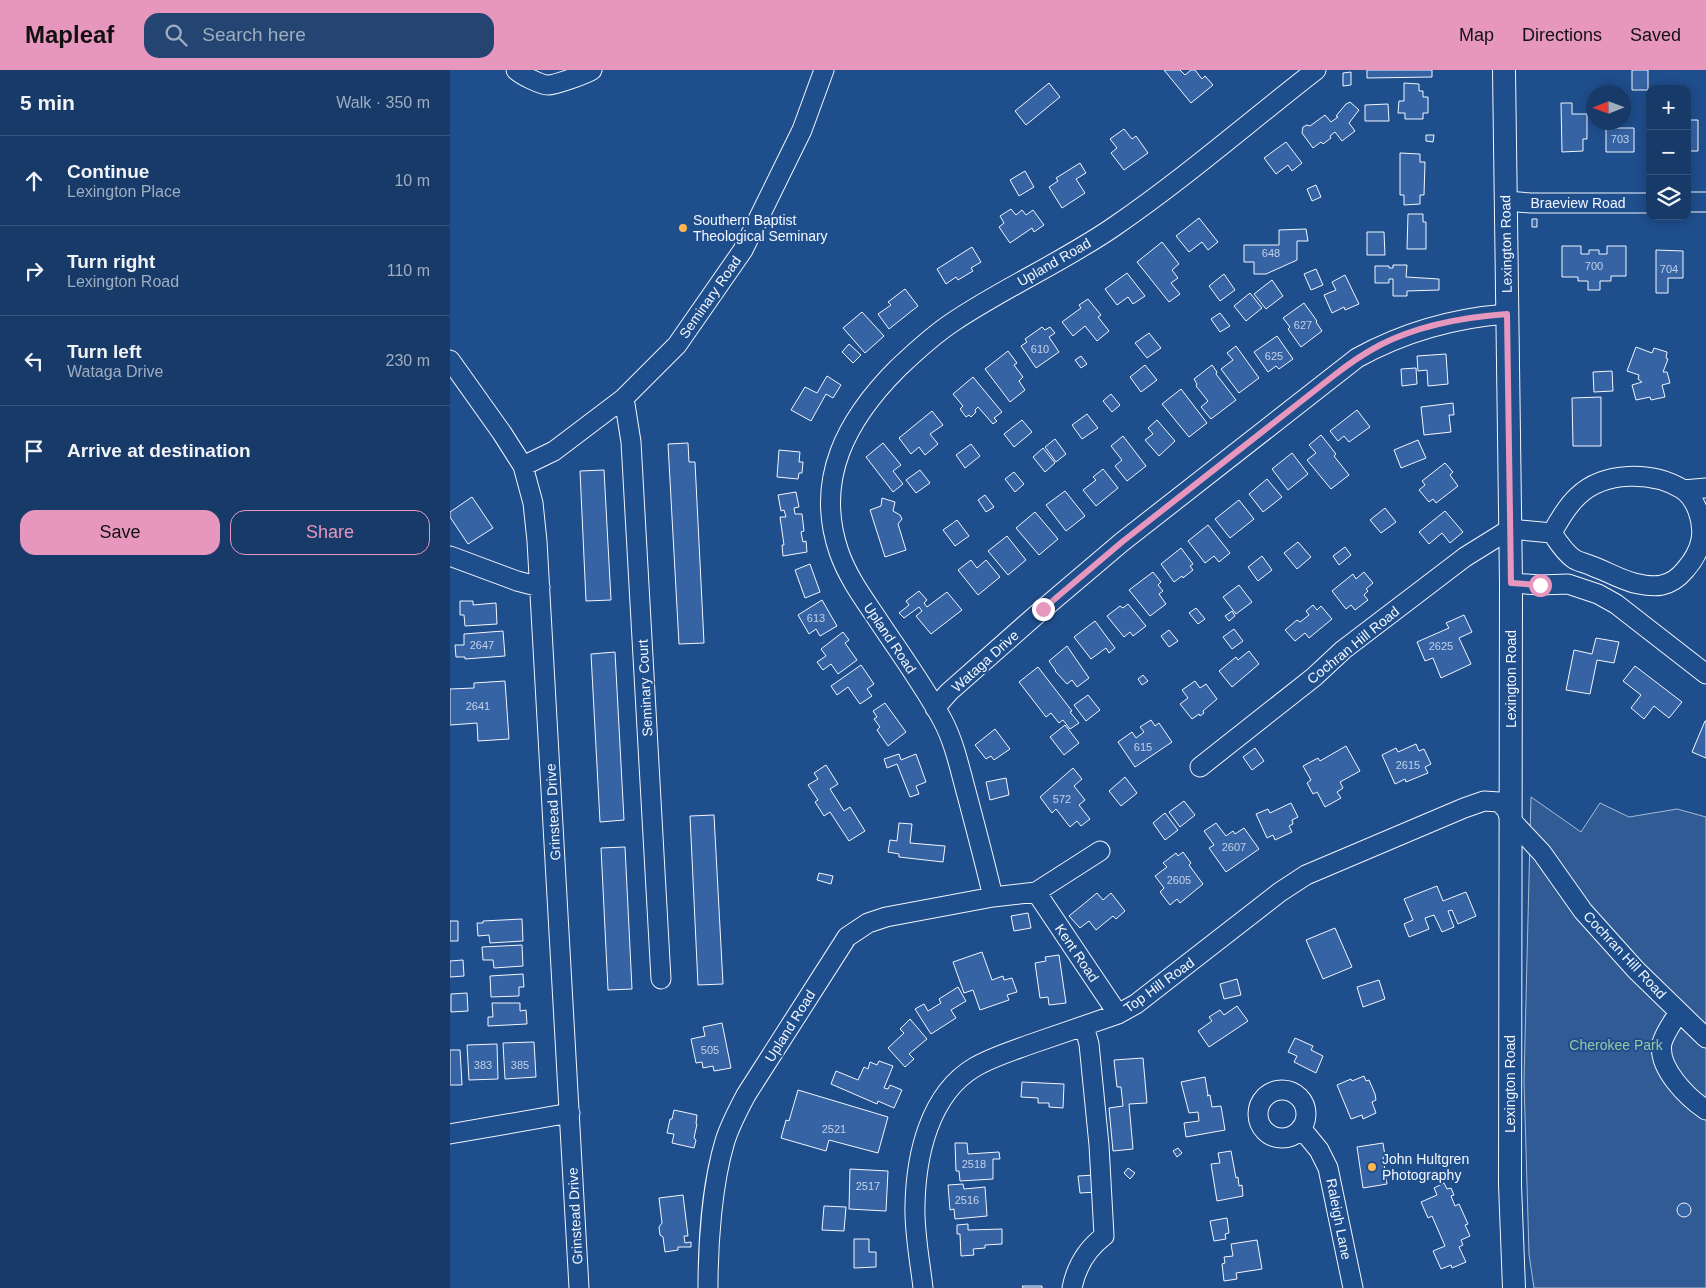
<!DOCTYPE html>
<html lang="en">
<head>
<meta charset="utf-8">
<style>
  body { margin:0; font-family:Arial,sans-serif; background:#244571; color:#f1f3f6 }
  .controls { position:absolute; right:15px; top:15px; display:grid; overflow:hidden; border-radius:10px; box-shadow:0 2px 12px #0003 }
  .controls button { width:45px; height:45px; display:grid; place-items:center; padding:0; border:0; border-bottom:1px solid #36547d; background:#173a69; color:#f1f3f6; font:25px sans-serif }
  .compass { position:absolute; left:1136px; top:15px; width:45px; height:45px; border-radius:50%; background:#173a69; box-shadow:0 2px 12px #0003; rotate:269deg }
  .stop { position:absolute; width:15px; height:15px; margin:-11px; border:4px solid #e797bd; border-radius:50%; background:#fff }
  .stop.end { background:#e797bd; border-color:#fff; box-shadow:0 1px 5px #0008 }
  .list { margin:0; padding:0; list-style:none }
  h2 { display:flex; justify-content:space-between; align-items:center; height:65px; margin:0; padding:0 20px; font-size:21px }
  h2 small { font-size:16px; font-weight:400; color:#9eadc0 }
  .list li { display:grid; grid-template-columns:32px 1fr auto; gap:15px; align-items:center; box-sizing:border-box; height:90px; padding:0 20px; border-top:1px solid #36547d }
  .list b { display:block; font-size:19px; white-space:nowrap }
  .list p { margin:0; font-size:16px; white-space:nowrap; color:#9eadc0 }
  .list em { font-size:16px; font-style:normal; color:#9eadc0 }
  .actions { display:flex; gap:10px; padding:15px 20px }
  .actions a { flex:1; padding:11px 0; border:1px solid #e797bd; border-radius:15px; text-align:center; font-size:18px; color:#e797bd }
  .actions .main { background:#e797bd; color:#111 }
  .icon { flex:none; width:28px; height:28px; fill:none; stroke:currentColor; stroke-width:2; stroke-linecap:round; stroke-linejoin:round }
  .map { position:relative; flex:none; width:1256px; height:1218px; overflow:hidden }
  header { display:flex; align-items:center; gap:30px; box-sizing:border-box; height:70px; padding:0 25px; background:#e797bd; color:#111 }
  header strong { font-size:24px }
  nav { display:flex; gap:28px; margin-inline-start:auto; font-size:18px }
  .search { width:350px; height:45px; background:#244571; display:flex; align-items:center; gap:12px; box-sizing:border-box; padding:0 18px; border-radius:15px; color:#9eadc0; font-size:19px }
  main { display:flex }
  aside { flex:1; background:#173a69 }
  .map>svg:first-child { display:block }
</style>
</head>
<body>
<header>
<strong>Mapleaf</strong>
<div class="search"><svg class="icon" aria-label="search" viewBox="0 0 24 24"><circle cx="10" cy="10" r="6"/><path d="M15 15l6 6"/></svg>Search here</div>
<nav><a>Map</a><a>Directions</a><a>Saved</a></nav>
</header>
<main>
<aside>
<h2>5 min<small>Walk · 350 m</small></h2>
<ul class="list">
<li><svg class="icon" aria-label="ahead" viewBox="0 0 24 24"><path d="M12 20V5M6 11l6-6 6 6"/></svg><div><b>Continue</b><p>Lexington Place</p></div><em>10 m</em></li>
<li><svg class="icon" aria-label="right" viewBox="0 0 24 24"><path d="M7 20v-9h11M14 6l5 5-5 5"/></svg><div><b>Turn right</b><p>Lexington Road</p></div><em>110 m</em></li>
<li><svg class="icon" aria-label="left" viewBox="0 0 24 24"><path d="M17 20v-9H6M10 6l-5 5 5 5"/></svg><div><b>Turn left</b><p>Wataga Drive</p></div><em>230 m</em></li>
<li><svg class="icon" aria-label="arrive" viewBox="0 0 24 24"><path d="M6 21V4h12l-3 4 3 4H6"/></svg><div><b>Arrive at destination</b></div></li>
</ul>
<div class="actions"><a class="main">Save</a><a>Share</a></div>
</aside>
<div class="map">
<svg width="1256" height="1218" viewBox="0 0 1256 1218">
  <rect width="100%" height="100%" fill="#1f4e8c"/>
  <!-- built -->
  <path fill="#305b95" stroke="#a8bbd7" d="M1081,727L1131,762L1150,733L1179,747L1227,739L1256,747V1218H1084L1079,1184L1074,1011Z"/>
  <!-- building -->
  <path fill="#3563a3" stroke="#f2f6ff" d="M714,0H730L735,5L741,0H745L752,9L755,6L763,15L741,33Z
    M917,0H982V7L917,8Z
    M1182,0H1198V20H1182Z
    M901,2V15L893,16V3Z
    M599,13L610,27L576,55L565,41Z
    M954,13L969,14V21H973V27H978V43H973V49H955V43H948L949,31H954Z
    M900,32L909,40L899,53L905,61L892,71L885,62L880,66L881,68L873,74L871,72L863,78L852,63L853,57L857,55L860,56L875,45L881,52L888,47L886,46L896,34Z
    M1111,33H1122V44H1137V69H1133V81L1112,82Z
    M938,34L939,51H915V35Z
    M1237,50H1248V81H1237Z
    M1156,58H1184V82H1156Z
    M674,59L682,69L686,66L698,83L674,100L661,83L667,78L660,69Z
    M976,65H984L983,72L976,71Z
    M836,72L852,93L842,101L838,95L826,104L814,88Z
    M950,83L970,84V92H975L974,125H970V134L954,135V125H950Z
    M630,93L636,103L626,109L635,123L612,138L599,117L608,111L606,108Z
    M575,101L584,117L569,126L560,110Z
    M866,115L871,127L862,131L857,119Z
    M561,139L566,145L572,140L576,145L583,140L594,155L584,162L582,158L560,173L549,157L554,153L550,146Z
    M958,144H973V152H976V179H957Z
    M749,148L768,172L758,180L752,172L739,182L726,166Z
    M1082,149H1087V157H1082Z
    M856,159L858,171H847V190L816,204H804V192H794V175H829V160Z
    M917,162H934L935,185H917Z
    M712,172L729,194L722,200L728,208L721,213L730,224L719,232L687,192Z
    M1112,176H1131V184H1139V180H1149V184H1157V176H1176V206H1161V211H1150V220H1138V211H1128V207H1112Z
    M522,177L531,192L521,198L523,201L508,210L506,207L496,214L487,199Z
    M1206,180L1233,181V208H1218V223H1206Z
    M943,195H957L956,207L989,209V220L957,221V226H943V209H939V213H925V196H939V198H943Z
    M866,199L873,215L861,220L854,204Z
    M677,203L695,226L683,234L678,227L667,235L655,219Z
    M774,204L785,220L770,231L759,216Z
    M895,205L909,234L895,240L894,237L882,243L874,225L886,220L882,212Z
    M822,210L833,226L816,239L804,224Z
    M455,219L468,236L439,259L428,244L441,235L438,232Z
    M800,223L812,238L796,251L784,236Z
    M638,229L651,245L648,247L659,261L647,271L635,256L623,266L612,252L631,238L629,235Z
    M854,233L867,251L866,252L872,261L851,277L838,259L840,257L833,248Z
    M412,242L434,266L415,283L393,258Z
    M770,243L780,256L770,262L761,249Z
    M592,257L595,260L600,257L605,263L599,267L609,282L586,298L571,276L577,272L575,269Z
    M699,263L711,278L697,288L685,273Z
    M827,266L843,289L829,299L826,296L818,302L804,282Z
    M399,274L411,285L403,293L392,282Z
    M786,276L809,308L789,323L771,299L783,290L777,283Z
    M1186,277L1202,283L1204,278L1217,282L1216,288L1218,289L1213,302H1217L1220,313L1212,315L1215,327L1201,330L1200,327L1186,330L1182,315L1192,312L1188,309L1189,305L1177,301Z
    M558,281L567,293L564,295L573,307L569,311L575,320L560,332L535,299Z
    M996,284L998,314L978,316L977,300L968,301L967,286Z
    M631,286L637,294L631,298L625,290Z
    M695,295L707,310L691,322L680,307Z
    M762,295L767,302L766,304L786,330L761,349L751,337L758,331L746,316L747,314L744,309Z
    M966,298L967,314L952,316L951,299Z
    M1162,301L1163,321L1144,322L1143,302Z
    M377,306L391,315L383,328L376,324L361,351L341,340L355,317L367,323Z
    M523,307L552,342L544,348L547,351L543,354L528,337L525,340L526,342L521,347L519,345L516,347L510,339L513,336L503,324Z
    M731,319L757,353L739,367L712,334Z
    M661,324L670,335L662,342L653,331Z
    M1122,328L1151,327V376H1123Z
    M1003,333L1004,345H999L1001,362L974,365L971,337Z
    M907,340L920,357L899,372L894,366L888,371L880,361Z
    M482,341L493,355L480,364L488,374L475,385L469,377L461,384L449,368Z
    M637,344L648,358L632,369L622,355Z
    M572,350L582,362L564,377L554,364Z
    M707,350L725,371L709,386L695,370L703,364L698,358Z
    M871,365L886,384L884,386L899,405L881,419L857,390L866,383L859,375Z
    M673,366L696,396L677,411L665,396L672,390L661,376Z
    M605,369L616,384L606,392L595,377Z
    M968,370L976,388L951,398L944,380Z
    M238,373L239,392H245L254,573L229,574L218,374Z
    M433,373L451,395L443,401L453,414L443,422L416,387Z
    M521,374L530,386L515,398L506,385Z
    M593,378L605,393L595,402L583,387Z
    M329,380L350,382L349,392H353L352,403H349L348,409L327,407Z
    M842,383L858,404L838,420L822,399Z
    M995,393L1003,402L1000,405L1008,416L986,433L983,429L979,432L969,420L975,415L972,411Z
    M653,399L668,418L646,436L633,420L646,410L643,407Z
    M154,400L161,530L136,531L130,401Z
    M470,400L480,413L466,423L456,410Z
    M564,402L574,414L565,422L555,409Z
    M817,409L832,427L813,442L799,424Z
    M615,421L635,446L616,461L596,435Z
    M346,422L349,437L344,438L345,444H352L354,461L351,462L353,472L356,471L357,482L333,486L332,475H334L330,447H336L334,440L331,441L328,425Z
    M535,425L544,437L536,442L528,430Z
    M22,427L43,458L18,474L0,447V442Z
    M432,428L445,432L443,441L450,445L452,449L448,454L456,480L435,487L420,440L431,436Z
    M789,430L804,449L780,468L765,449Z
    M935,438L946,452L931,463L920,450Z
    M995,441L1013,462L1000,473L992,463L979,474L969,462Z
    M585,442L608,469L589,485L566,458Z
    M507,450L519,466L505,476L493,460Z
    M758,455L780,483L769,492L764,486L755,493L738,471Z
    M557,466L576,490L558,505L538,481Z
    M848,472L861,487L847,499L834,483Z
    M895,477L901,485L889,495L883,486Z
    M731,478L743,494L740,496L743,500L733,508L732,506L724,512L711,494Z
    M812,486L822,500L808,511L798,497Z
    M521,490L527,498L536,490L550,507L528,525L508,500Z
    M360,494L370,522L355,528L345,500Z
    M703,502L711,512L708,515L713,521L709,524L716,534L700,546L679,520Z
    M914,502L923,513L916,519L918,521L914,525L918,530L905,540L901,535L896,539L882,521L903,504L906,509Z
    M789,515L802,532L786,544L773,527Z
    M469,521L477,530L474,533L477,537L497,522L512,540L481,564L466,546L472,541L469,537L454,548L449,543L459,535L456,531Z
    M372,530L387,556L370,566L366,559L359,564L348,545Z
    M10,531H23V535L46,533L47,554L15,556L14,545H10Z
    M678,534L696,556L683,566L680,562L674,567L657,546L670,536L673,538Z
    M863,535L867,540L871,536L882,549L859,568L855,563L845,571L835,560L847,550L850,552L859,545L856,541Z
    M746,538L755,549L748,554L739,543Z
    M782,541L785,546L779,551L775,546Z
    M1014,545L1022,562L1009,568L1021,594L991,608L983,588L975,591L967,572L999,558L996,553Z
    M645,551L665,578L659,583L656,578L641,589L624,567Z
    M784,559L793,571L782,579L773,567Z
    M719,560L728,571L719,577L711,566Z
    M53,561L55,586L15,589V587H6L5,575H14V564Z
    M393,562L399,570L395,573L407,590L388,604L381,594L373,600L367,592L376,586L371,579Z
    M1146,568L1169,572L1164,593L1147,590L1140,624L1116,620L1124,580L1142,584Z
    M617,576L639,608L627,617L622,610L617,614L605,601H606L599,591Z
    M799,581L809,594L782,617L769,601L786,587L788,590Z
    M165,582L174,750L150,752L141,584Z
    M411,595L424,614L417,619L422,626L410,634L398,617L387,625L381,616Z
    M1185,596L1232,632L1219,648L1204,636L1194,649L1181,638L1191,625L1173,611Z
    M588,597L622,641L620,642L629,653L620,659L613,650L609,653L601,643L596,647L569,612Z
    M693,605L698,611L692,615L688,609Z
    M55,611L59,669L28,671L27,653L0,655V619L24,618V613Z
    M745,611L750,618L756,614L767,629L753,641L754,643L750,646L749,644L742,649L730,634L738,628L732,620Z
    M638,625L650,640L636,651L624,635Z
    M435,633L456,662L438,676L427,660L430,657L424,649L427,647L423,641Z
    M701,650L705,656L709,653L722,672L685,697L668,672L682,662L686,668L694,662L690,657Z
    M1255,651H1256V688L1242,682Z
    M615,655L629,673L614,685L600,667Z
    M545,659L560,679L544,690L541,686L536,689L525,675Z
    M966,674L969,681L974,679L981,694L975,697L978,703L956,712L955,709L945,714L932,685L946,678L948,682Z
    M896,676L910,701L890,712L893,718L887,722L891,728L875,737L867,722L863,724L857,713L861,710L853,696L868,688L870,691Z
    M805,678L814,691L802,700L793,687Z
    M449,684L451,690L466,684L476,712L466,716L469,724L460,727L447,694L437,698L434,689Z
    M376,695L388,714L380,719L394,741L400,737L415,761L399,771L380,742L374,746L365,732L368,730L358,715L368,709L364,703Z
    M623,698L632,709L624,716L635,730L629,735L640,749L631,756L627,751L620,757L606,739L602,743L590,727Z
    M675,707L687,723L671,736L659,721Z
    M556,708L559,725L540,730L536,712Z
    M734,731L745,745L730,757L719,742Z
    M841,733L848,747L842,750L843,754L839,756L842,762L825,770L823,765L817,768L806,744L818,739L820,743Z
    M715,743L728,760L715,770L703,753Z
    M264,745L273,914L248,915L240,746Z
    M449,753L462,754L460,773L495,776L493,792L449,787V784L438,782L440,770L447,771Z
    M766,753L776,766L783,761L785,764L794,758L809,779L776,802L759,778L764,775L754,761Z
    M175,777L182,919L158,920L151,778Z
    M733,782L741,793L739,795L753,814L730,833L727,829L720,835L710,822L714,818L705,806L717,797L713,793L726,783L728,786Z
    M369,803L383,806L381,814L367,810Z
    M987,816L993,831L1016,822L1026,846L1008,854L1002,840L998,841L1004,857L992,862L984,845L975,848L979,859L959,867L954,854L963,850L954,829Z
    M647,823L653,830L661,823L675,841L666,849L663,846L646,860L639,851L630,858L619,846Z
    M578,843L581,858L564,861L561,846Z
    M72,849L73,871L40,873L39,865L28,866L27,853H33V851Z
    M0,851H8V871H0Z
    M885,858L902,897L873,909L856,870Z
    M72,875L73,896L44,898L43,890H33L32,877Z
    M532,882L542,910L553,906L554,910L562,908L567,922L557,925L559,930L530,940L523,920L514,923L503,892Z
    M609,885L616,933L599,935L598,927L590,928L585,893L596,891L595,887Z
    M13,890L14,906L0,907V891Z
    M73,904L74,917H69V926L41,927L40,906Z
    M787,909L791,925L774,929L770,914Z
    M929,910L935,929L913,937L907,917Z
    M508,917L516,931L501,940L506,948L481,964L465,939L474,934L478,941L491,933L489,929Z
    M17,923L18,941L1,942V924Z
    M42,933H70V941L76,940L77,954L38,956V947H43Z
    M787,936L798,951L759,977L748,961L762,951L759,947L770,940L774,945Z
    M460,949L477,969L459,984L464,989L455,997L438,978L454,963L450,959Z
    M272,953L281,998L264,1001L263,996L253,998L252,992L246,993L241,969L255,966L253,957Z
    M845,968L863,976L861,980L873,986L866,1003L844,992L847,986L838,982Z
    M84,972L86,1007L55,1009L53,973Z
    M47,974L48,1009L19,1010L17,975Z
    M0,980H10L12,1015H0Z
    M693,988L697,1033L679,1034L683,1079L663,1081L659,1038L673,1036L671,1017H667L664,990Z
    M429,991L443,996L434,1018L438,1019L440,1015L452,1020L444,1038L428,1031L427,1034L381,1014L386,1001L408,1010L414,997L418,999L420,992L427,995Z
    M914,1006L916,1011L919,1010L925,1024L926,1030L922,1032L926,1043L913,1049L912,1045L901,1049L887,1015L901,1009L902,1011Z
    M755,1007L758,1025L757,1026L760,1025L762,1037L771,1036L775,1060L736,1067L734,1053L749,1051L748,1042L739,1043L731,1012Z
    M572,1012L614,1014L613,1038L599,1037V1033H588V1028L571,1027Z
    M348,1020L438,1047L428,1083L379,1070L376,1081L331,1068L336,1050L339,1051Z
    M224,1040L247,1045L246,1054H247L244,1068L246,1070L244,1078L222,1073L224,1064L217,1063L220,1049H222Z
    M505,1073H517L518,1084L549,1082L550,1089H543V1109L510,1111L509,1101H506Z
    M933,1073L935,1086L933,1087L937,1114L913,1118L907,1077Z
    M728,1078L732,1083L727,1087L723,1081Z
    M781,1081L786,1108L788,1107L789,1116L792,1115L793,1126L767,1131L761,1094L770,1093L768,1083Z
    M678,1098L685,1103L680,1109L674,1103Z
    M400,1099L438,1101L436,1141L399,1139Z
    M645,1105L647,1122L630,1123L628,1106Z
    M994,1113L997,1119L1001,1118L1004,1125L1001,1126L1005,1136L1009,1134L1018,1154L1015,1155L1020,1166L1011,1170L1013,1175L1009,1177L1016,1192L1002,1198L1001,1195L991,1199L983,1181L995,1176L982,1146L978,1148L971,1132L987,1125L984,1118Z
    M513,1114L514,1119L535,1117L537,1146L505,1149L504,1139L500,1140L498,1115Z
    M233,1125L238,1166H234L235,1173L241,1172V1177H228V1180L215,1182L213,1167L210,1165L209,1157L212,1153L209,1128Z
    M1227 1140a7 7 0 1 1 14 0a7 7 0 1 1-14 0Z
    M374,1136L396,1137L394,1161L372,1160Z
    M777,1148L779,1163L775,1164L776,1169L764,1171L760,1151Z
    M518,1154V1160L552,1159V1174L535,1175V1178L523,1179L524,1185L511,1186L510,1164H507V1155Z
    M404,1169H419V1182H426V1197L404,1198Z
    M807,1170L812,1199L786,1203L787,1209L774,1211L772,1194L775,1193L774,1187L783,1186L781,1174Z
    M572,1216H592V1218H573Z"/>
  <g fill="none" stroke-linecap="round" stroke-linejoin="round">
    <!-- minor casing -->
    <g stroke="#f2f6ff" stroke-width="21">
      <path id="minor" d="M66,0C71,5 91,15 98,15C105,15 136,4 142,0
        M1056,131L1081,133H1200
        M1237,132H1256
        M0,290L52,363L73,396L83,433L87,471L129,1218
        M174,328L181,372L211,909
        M73,396L104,381L174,328L227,275L293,180L352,60L374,0
        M1233,420L1256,418
        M0,486L67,511L90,517
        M1061,513L1090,515L1118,514L1148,524L1166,534L1256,604
        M485,638L499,622L593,539L672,472L907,288C954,262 1004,248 1057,244
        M750,697L864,607L893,580L1015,487L1060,459L1102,463C1108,472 1115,483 1124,489C1129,492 1136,493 1142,496C1156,501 1169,509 1184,513C1205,518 1220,518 1235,500C1242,492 1249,481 1251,470C1254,453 1247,429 1232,419C1202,401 1154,401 1128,426C1117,436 1109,450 1102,463
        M586,822L668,944
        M543,827C535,793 526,759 517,725C510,700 505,674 493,651C473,614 447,579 424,544C411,525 397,505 389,482C364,409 397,349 448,298C465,282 483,265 503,252C555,217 613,192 665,156C735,108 799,52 866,0
        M1229,942C1223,952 1215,962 1212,973C1207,998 1238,1028 1256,1040
        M808 1044a24 24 0 1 1 48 0a24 24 0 1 1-48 0Z
        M851,1058L869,1080L878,1098L903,1218
        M0,1064L120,1043
        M258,1218C258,1173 262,1114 275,1071C280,1055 288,1040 296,1025L397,867L418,853L436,847L543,827L586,822L650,781
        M473,1218C470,1191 464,1162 465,1135C466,1086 479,1024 525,997C542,987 562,981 581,974C610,964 639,954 668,944L686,934L830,822L856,805L1014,738L1034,731L1049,732L1056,739L1061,750L1092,783L1133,841L1186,900L1256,968
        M622,1218C626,1198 637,1179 654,1166L649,1075L639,974L634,956"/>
    </g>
    <!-- major casing -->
    <g stroke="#f2f6ff" stroke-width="24">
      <path id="major" d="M1054,0L1061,513L1060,1115L1064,1218"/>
    </g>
    <!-- minor -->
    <use href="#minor" stroke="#1f4e8c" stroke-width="19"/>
    <!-- major -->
    <use href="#major" stroke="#1f4e8c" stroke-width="22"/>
  </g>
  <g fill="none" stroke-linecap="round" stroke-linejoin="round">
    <!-- route -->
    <path stroke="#e797bd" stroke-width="6" d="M593,539L672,472L882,307C897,295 913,284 930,275C969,255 1015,247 1057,244L1061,513L1090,515"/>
  </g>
  <!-- markers -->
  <g fill="#ffb74d" stroke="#1f4e8c" stroke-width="2">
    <circle cx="233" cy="158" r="5"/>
    <circle cx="922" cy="1097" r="5"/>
  </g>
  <g text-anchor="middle" stroke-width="4" stroke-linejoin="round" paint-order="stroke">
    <!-- number labels -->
    <g font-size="11" fill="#c3d1e8">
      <text x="1170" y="73">703</text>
      <text x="821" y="187">648</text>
      <text x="1144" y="200">700</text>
      <text x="1219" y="203">704</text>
      <text x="853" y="259">627</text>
      <text x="590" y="283">610</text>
      <text x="824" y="290">625</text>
      <text x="366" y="552">613</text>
      <text x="32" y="579">2647</text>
      <text x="991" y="580">2625</text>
      <text x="28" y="640">2641</text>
      <text x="693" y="681">615</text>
      <text x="958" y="699">2615</text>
      <text x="612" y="733">572</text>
      <text x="784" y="781">2607</text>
      <text x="729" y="814">2605</text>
      <text x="260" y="984">505</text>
      <text x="33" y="999">383</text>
      <text x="70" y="999">385</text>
      <text x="384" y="1063">2521</text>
      <text x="524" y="1098">2518</text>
      <text x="418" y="1120">2517</text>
      <text x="517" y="1134">2516</text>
    </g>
    <!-- street labels -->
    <g font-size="14" fill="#f2f6ff" stroke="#1f4e8c">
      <text x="1128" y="138">Braeview Road</text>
      <text transform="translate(1056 174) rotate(-91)" y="5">Lexington Road</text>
      <text transform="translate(604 192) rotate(-30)" y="5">Upland Road</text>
      <text transform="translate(260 227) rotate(-55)" y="5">Seminary Road</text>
      <text transform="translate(440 568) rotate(56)" y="5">Upland Road</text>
      <text transform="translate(903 575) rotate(-39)" y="5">Cochran Hill Road</text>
      <text transform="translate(535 591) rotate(-42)" y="5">Wataga Drive</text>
      <text transform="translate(1061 609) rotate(-90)" y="5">Lexington Road</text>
      <text transform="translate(195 618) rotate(-93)" y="5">Seminary Court</text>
      <text transform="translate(103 742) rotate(-93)" y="5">Grinstead Drive</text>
      <text transform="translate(627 883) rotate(56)" y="5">Kent Road</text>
      <text transform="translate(1175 885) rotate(47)" y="5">Cochran Hill Road</text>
      <text transform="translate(709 915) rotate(-36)" y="5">Top Hill Road</text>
      <text transform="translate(340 956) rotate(-58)" y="5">Upland Road</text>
      <text transform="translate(1060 1014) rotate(-90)" y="5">Lexington Road</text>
      <text transform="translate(125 1146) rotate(-93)" y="5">Grinstead Drive</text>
      <text transform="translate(889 1149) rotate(79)" y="5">Raleigh Lane</text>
    </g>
    <!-- poi labels -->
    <g font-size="14" fill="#f2f6ff" stroke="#1f4e8c" text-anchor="start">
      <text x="243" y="155">Southern Baptist<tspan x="243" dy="16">Theological Seminary</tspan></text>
      <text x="932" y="1094">John Hultgren<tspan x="932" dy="16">Photography</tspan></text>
    </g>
    <!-- park labels -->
    <g font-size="14" fill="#97c8a6" stroke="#1f4e8c">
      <text x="1166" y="980">Cherokee Park</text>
    </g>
  </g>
</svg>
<div class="controls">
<button>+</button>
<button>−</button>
<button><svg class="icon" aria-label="layers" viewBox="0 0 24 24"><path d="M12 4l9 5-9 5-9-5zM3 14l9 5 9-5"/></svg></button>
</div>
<svg class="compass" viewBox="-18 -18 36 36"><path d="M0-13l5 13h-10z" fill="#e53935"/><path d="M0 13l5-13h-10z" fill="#9eadc0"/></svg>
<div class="stop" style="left:1090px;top:515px"></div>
<div class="stop end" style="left:593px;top:539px"></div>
</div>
</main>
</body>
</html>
